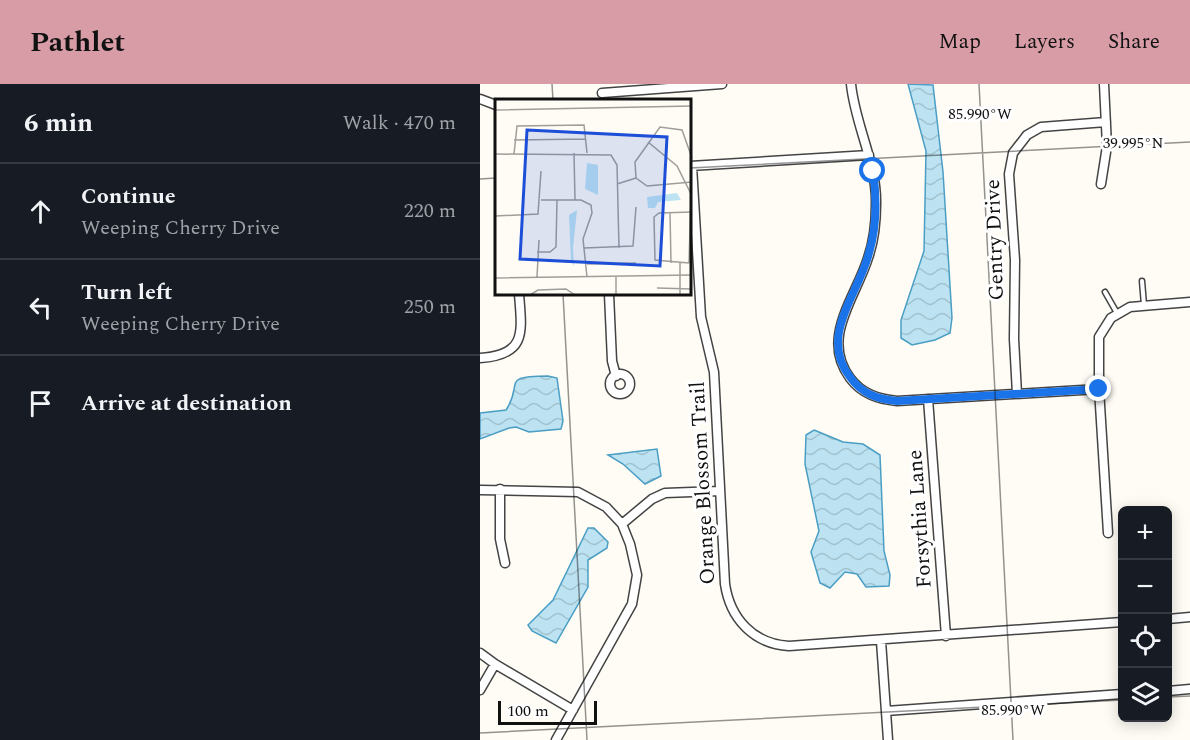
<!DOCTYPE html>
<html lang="en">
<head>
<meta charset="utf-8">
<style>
  body { margin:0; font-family:Spectral,serif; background:#20242c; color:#f1f3f6 }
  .controls { position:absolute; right:18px; bottom:18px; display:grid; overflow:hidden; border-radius:9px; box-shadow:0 3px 15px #0003 }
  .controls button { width:54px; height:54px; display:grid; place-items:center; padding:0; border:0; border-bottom:2px solid #363941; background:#171b24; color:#f1f3f6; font:30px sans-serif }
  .scale { position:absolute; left:18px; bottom:15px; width:99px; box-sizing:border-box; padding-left:6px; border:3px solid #111; border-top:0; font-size:16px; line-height:21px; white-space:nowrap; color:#111; -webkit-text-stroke:4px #fff; paint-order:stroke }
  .stop { position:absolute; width:18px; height:18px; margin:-14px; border:4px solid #1a73e8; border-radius:50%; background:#fff }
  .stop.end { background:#1a73e8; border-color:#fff; box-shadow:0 2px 6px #0008 }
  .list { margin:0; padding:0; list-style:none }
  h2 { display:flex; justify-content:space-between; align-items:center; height:78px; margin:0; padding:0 24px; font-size:26px }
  h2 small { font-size:20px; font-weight:400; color:#9ea1a6 }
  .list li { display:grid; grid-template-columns:39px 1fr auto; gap:18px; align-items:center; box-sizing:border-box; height:96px; padding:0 24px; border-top:2px solid #363941 }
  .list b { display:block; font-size:22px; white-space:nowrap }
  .list p { margin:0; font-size:20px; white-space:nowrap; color:#9ea1a6 }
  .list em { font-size:20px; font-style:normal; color:#9ea1a6 }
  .icon { flex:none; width:33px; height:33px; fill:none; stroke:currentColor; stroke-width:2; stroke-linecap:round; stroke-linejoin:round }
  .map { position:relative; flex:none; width:710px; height:656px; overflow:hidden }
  header { display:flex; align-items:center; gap:36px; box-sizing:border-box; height:84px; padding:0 30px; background:#d79ca6; color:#111 }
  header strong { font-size:28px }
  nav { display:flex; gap:33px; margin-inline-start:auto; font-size:21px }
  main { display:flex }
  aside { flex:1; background:#171b24 }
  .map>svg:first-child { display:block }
</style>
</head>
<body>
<header>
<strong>Pathlet</strong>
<nav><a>Map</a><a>Layers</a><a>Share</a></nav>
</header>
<main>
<aside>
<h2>6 min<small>Walk · 470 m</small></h2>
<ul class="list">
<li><svg class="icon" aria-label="ahead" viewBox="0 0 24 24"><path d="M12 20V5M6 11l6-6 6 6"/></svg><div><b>Continue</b><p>Weeping Cherry Drive</p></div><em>220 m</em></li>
<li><svg class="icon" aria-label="left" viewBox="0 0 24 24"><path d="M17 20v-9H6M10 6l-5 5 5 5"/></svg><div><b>Turn left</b><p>Weeping Cherry Drive</p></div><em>250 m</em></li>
<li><svg class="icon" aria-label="arrive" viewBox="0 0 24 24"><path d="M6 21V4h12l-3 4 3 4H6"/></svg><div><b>Arrive at destination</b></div></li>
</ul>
</aside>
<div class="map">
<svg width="710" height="656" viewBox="0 0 710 656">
  <defs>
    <pattern id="water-waves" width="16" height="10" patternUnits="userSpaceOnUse" patternTransform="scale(1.5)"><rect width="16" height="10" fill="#bde3f2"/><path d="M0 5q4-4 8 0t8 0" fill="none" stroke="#a1c2ce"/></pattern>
  </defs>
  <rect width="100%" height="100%" fill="#fefcf5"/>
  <!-- water -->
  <path fill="url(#water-waves)" stroke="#4a9ec4" stroke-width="1.5" d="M428,0L453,1L463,88L472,234L470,249L455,256L432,261L421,254V236L444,167L446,67Z
    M68,292L77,294L83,337L81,345L49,348L36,343L29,344L0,355V329L26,326C44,300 19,292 68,292Z
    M334,346L363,358L383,360L400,371L404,467L410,491L409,502L386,503L377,490L365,488L350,504L340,499L331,468L339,447L325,380L326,351Z
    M177,365L181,392L165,400L143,380L128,371Z
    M108,444H114L128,458L127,464L108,476V503L76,559L52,547L48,541L73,516Z"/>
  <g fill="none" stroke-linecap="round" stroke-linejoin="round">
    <!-- service casing -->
    <g stroke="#444" stroke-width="7">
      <path id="service" d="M662,197L664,221
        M625,208L637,229"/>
    </g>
    <!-- minor casing -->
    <g stroke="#444" stroke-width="11">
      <path id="minor" d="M371,0C375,41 397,79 396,120C396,139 394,157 388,174C376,213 340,254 370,294C382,310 398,315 417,317L619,305
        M122,9L242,0
        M0,15L16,21
        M210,82L389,71
        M212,82L221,233L234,288L245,500C250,534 273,560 309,562L642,538
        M621,100L627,62L624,0
        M129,210L132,277L136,292
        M0,274C47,271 42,248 39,210
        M130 300a10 10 0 1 1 20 0a10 10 0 1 1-20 0Z
        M537,310L534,255L535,176L529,90L533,69L547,51L561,43L626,38
        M448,315L466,552
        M20,405V455L25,479
        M0,406L98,408L126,423L142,440L150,460L157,491L152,520L76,656
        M142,440L172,415L185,409L239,407
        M628,449L619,305V253L631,234L650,223L710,218
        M688,535L710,533
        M401,557L408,656
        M0,569L15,580L93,626
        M0,606L15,580
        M688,607L710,605
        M406,627L642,610"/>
    </g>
    <!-- service -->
    <use href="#service" stroke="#fff" stroke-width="4"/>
    <!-- minor -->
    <use href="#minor" stroke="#fff" stroke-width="8"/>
  </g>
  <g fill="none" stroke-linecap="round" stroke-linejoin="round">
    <!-- route -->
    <path stroke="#1a73e8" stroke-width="8" d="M393,87C397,115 397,142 389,169C379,210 338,252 370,293C382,310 397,315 417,317L619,305"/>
  </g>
  <!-- ticks -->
  <path fill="none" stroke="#111" stroke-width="1.5" stroke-opacity="0.45" d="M72,0L73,16M499,0L533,656M210,84L710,58M0,95L16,94M83,210L107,656M688,613L710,612M0,649L642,616"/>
  <g text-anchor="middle" stroke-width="6" stroke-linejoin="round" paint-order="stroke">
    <!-- street labels -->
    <g font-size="21" fill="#111" stroke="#fff">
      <text transform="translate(514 156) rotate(-92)" y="7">Gentry Drive</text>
      <text transform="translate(222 399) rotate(-93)" y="7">Orange Blossom Trail</text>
      <text transform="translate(439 435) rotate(-94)" y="7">Forsythia Lane</text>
    </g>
  </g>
  <!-- overview -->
  <g transform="translate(15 15)">
    <rect width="196" height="196" fill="#fefcf5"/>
    <path d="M92,64L103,66V96L90,90ZM182,94L186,101L163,103L160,109H153L152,98ZM82,111L78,149L79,167L76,162L74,116Z" fill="#bde3f2"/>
    <path fill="none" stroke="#9f9e9a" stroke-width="1.5" d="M0,11L197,7M19,41L91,40M153,43L182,67L196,95L194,164M79,54L80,101M0,55L116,56L122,66L124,149M19,55L22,27L89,26L92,54M141,79L140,63L165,28L187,31L197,59M141,79L152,87L197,83M122,85L141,79M46,101H86L96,106L97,114L88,140L92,178M175,113L176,164M0,117L43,115L46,72M89,149L138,147L141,108M42,153H55L61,148L62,101M185,164V196M194,164L160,161L159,118L164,114L197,113M92,165L141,164M121,177V196M42,178L44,141M0,179L197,176M162,189L197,190M35,196L43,191L71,190L80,196"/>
    <path fill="#1d4ed8" fill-opacity="0.15" stroke="#1d4ed8" stroke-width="3" d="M32,31L172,38L165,167L25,160Z"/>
    <rect width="196" height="196" fill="none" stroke="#111" stroke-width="3"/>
  </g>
  <g font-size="15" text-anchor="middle" fill="#111" stroke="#fff" stroke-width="6" stroke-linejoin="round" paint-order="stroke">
    <text x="500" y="35">85.990°W</text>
    <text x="653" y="64">39.995°N</text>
    <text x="533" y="631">85.990°W</text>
  </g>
</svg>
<div class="controls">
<button>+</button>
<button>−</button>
<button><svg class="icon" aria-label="locate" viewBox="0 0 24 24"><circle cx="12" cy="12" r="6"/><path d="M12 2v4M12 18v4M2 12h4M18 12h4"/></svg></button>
<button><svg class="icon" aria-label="layers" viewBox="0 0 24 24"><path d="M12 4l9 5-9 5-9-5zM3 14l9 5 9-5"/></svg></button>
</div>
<div class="scale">100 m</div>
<div class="stop" style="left:393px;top:87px"></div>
<div class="stop end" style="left:619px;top:305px"></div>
</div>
</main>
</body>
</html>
